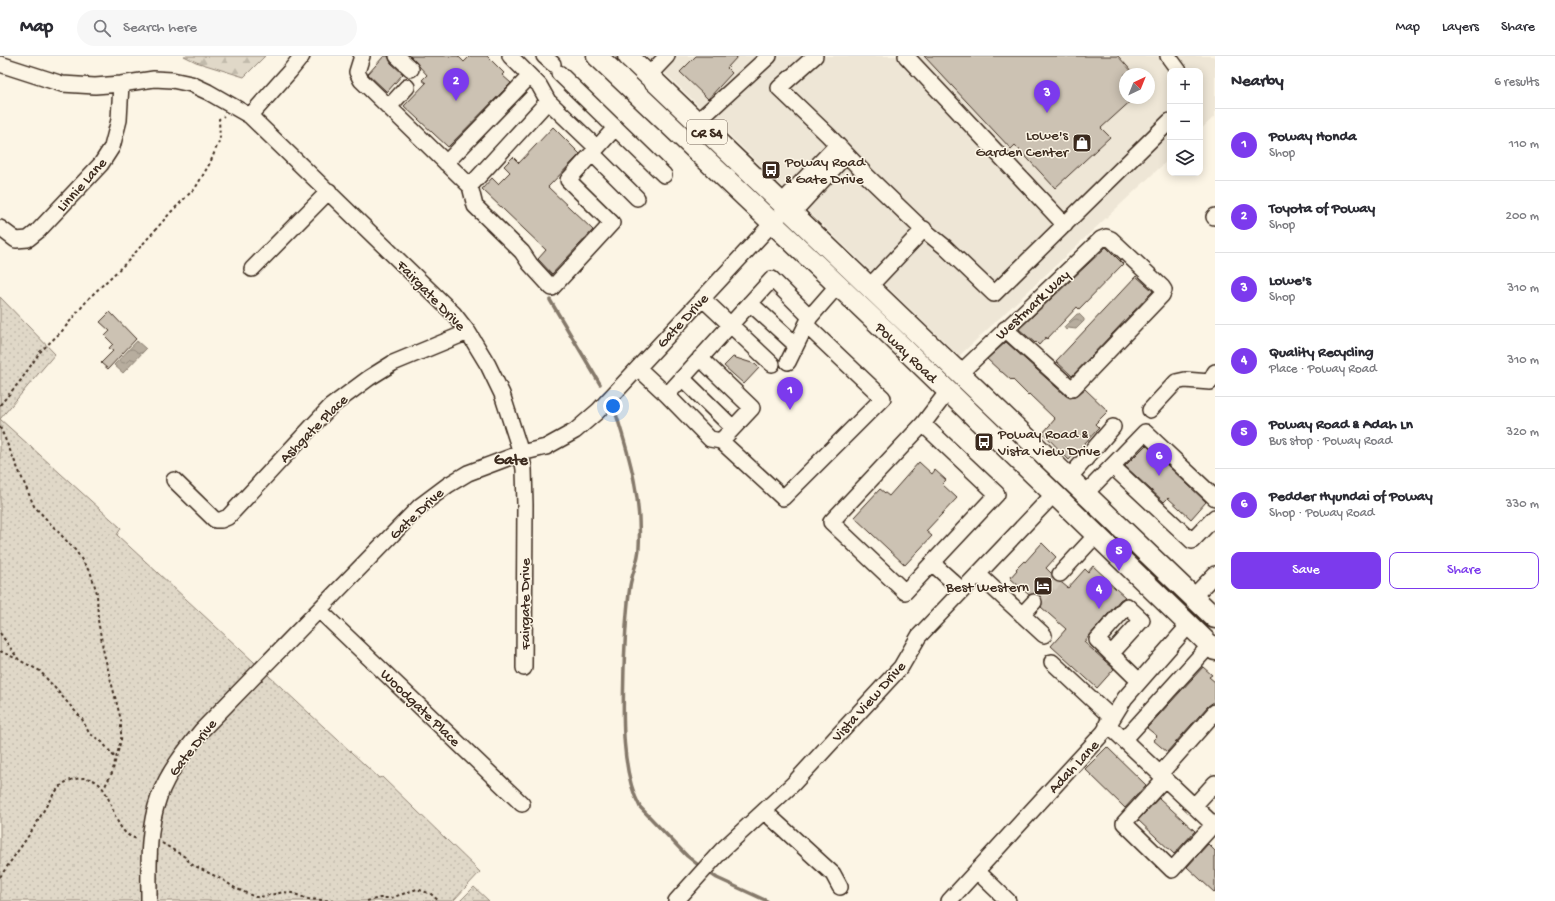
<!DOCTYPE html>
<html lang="en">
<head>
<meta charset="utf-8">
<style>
  body { margin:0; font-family:"Gochi Hand",sans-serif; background:#f7f7f7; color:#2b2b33 }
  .controls { position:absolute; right:12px; top:12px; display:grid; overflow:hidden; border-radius:8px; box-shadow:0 2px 10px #0003 }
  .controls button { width:36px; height:36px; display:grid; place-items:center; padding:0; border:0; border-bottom:1px solid #e1e1e2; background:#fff; color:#2b2b33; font:20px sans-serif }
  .compass { position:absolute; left:1119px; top:12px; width:36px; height:36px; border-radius:50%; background:#fff; box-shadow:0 2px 10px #0003; rotate:43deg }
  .you { position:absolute; left:613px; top:350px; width:14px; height:14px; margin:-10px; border:3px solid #fff; border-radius:50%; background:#1a73e8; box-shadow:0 0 0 6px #1a73e833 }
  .badge { display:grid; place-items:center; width:26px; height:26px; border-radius:50%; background:#7c3aed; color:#fff; font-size:13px; font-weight:700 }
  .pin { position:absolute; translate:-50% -33px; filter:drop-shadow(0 1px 2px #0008) }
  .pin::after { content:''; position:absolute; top:21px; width:14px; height:12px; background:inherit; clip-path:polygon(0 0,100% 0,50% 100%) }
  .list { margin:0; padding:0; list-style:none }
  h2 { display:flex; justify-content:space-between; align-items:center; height:52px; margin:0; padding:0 16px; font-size:17px }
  h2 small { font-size:13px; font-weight:400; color:#7c7c81 }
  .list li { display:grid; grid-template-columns:26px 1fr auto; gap:12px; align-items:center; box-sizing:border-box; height:72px; padding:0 16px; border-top:1px solid #e1e1e2 }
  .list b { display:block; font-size:15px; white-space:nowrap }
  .list p { margin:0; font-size:13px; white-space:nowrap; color:#7c7c81 }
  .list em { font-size:13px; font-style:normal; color:#7c7c81 }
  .actions { display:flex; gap:8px; padding:12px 16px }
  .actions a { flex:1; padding:9px 0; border:1px solid #7c3aed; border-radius:8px; text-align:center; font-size:14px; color:#7c3aed }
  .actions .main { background:#7c3aed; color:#fff }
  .icon { flex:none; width:22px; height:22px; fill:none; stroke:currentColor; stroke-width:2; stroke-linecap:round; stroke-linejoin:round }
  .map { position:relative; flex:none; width:1215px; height:845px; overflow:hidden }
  header { display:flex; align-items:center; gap:24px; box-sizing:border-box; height:56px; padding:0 20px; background:#fff; border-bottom:1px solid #e1e1e2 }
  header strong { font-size:19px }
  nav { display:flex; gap:22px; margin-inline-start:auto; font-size:14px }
  .search { width:280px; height:36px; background:#f7f7f7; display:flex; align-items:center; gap:10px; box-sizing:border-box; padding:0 14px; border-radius:22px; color:#7c7c81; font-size:15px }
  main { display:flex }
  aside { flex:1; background:#fff }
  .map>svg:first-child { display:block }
</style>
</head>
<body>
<header>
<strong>Map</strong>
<div class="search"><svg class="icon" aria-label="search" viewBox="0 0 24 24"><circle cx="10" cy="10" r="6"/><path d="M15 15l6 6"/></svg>Search here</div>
<nav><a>Map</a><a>Layers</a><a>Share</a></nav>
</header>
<main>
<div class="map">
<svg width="1215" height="845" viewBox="0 0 1215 845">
  <defs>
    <pattern id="grass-dots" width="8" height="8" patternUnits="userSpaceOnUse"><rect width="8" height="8" fill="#e0d8c8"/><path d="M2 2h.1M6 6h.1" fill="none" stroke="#c1baab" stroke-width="1.8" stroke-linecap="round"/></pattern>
    <pattern id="forest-firs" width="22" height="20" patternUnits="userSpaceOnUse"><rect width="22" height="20" fill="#e0d8c8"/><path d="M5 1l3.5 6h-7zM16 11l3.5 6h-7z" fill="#c1baab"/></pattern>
    <pattern id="water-waves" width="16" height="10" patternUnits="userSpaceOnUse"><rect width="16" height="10" fill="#b7ad9e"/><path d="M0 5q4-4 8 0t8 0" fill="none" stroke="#968d80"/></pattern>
  </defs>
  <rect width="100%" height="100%" fill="#fcf5e5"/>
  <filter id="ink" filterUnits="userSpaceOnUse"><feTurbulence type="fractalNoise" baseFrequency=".025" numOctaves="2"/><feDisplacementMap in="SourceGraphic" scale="8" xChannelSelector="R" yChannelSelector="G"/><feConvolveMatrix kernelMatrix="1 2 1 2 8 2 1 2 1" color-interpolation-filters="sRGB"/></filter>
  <g filter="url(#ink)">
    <!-- built -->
    <path fill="#eee6d6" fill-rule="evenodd" d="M647,0H1213L1215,2V60L1200,74V15H1170V102L959,300ZM1125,18H1149V42H1125Z"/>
    <!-- grass -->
    <path fill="url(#grass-dots)" stroke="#8e8173" d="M0,241L55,298L0,363L121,472L117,479L379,722L382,721L480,816L453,845H0Z
      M474,831L489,845H460Z"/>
    <!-- forest -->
    <path fill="url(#forest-firs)" stroke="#8e8173" d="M184,0H265L244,21L196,6Z"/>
    <!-- water -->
    <path fill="url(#water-waves)" stroke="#85796b" d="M1077,258H1079L1084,263V265L1076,273L1068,272L1066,274L1064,271Z
      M137,285L146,293L123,317L114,309Z"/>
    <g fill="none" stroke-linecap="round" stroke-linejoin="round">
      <!-- stream -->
      <path stroke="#85796b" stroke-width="3.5" d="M550,244L600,328
        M616,358C630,402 642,444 639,491C639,504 632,517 630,530C626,557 625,584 624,611C623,653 620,714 640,751L687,800L702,812
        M707,815L717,822L767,845"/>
    </g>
    <!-- building -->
    <path fill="#ccc2b3" stroke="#3b2a1e" d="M384,0H388L391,7L403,18L387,36L368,18Z
      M410,0H458L464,6L470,0H487L504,17L502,19L511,27L448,91L404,50L426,27L422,24L427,19Z
      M696,0H738L727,12L732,17L708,43L680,16Z
      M924,0H1118L1134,18H1125V42H1134L1101,72L1110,81L1055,132L1015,89L1011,93Z
      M553,71L580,98L548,131L593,174L552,218L538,203L546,194L482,133L492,122L498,128L510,116L504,110L513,101L519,107Z
      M1106,191L1123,208L1079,253L1077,251L1047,283L1046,281L1039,289L1036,286L1035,287L1019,273Z
      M1136,220L1153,235L1072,320L1056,305Z
      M110,256L136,283L108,313L101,307L113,295L109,292L113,288L105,280L110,275L100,266Z
      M1006,286L1066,340L1070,342L1075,341L1085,333L1108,355L1095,368L1099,372L1069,404L1043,377L1055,363L1029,338L1028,339L1012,323L1011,324L1002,316H1001L987,303Z
      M733,301L755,308L759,312L744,328L724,310Z
      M1146,389L1206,446L1191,463L1168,442L1164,446L1125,410Z
      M919,406L932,418L935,414L946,424L942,428L957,442L926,475L932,480L905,509L854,461L880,433L889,440Z
      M1042,487L1056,501L1046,512L1051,517L1052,521L1054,525L1062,527L1068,532L1085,513L1088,516L1093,510L1106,522L1105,523L1125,541L1120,544L1084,586L1114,613L1097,632L1051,590L1066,573L1041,551L1043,544L1040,540L1036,537L1029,539L1010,522L1017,514L1016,513L1024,505L1025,506Z
      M1203,611L1212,619L1209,621L1215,626V645L1208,650L1167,696L1153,684L1157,680L1147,672Z
      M1107,691L1146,729L1125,752L1085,713Z
      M1159,742L1195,775L1174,798L1138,764Z
      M1208,788L1215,795V837L1187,811Z"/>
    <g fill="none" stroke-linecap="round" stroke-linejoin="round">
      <!-- minor-tunnel -->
      <path stroke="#d5ccbd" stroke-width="15" stroke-dasharray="15 8" stroke-linecap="butt" d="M1034,546L1060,518"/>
      <!-- minor casing -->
      <g stroke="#3b2a1e" stroke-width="18">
        <path id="minor" d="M362,0L357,16L361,24L470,130L548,45L597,92
          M397,0L411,13
          M510,0L539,29L548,45
          M544,0L553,8
          M815,0L779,32L828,79L867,120L919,170L945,191L994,238L1170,65
          M906,0L1065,169
          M1168,0L1179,15
          M0,8L62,28L95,30L121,28L154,23L172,24L191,28L208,36L250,60L454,258L468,276L488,309L502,338L521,397L524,413L525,449L524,612
          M559,17L664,119
          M648,20L667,0
          M389,51L407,31
          M250,60L290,15L302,0
          M697,66L769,0
          M592,97L637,142
          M446,107L530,20
          M470,130L475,150L522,196L530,208L552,232L612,167L568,124L615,72
          M787,152L789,139L837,89
          M787,152L800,149L846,99
          M1214,161L1215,160
          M0,172L16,184L28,183L38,175L101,108L112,91L119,64L121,28
          M252,213L329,135
          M869,231L924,173
          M703,243L772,308
          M750,247L796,289
          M700,302L752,352L721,385
          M788,306L810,261L838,229
          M638,312L667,339L772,223L810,261
          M959,318L1101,183L1106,181L1111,183L1162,231L1164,234L1162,239L1072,333L1005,273
          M682,322L733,372
          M667,339L710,383L721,385L783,442L883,342L806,269
          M1150,354L1176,326L1185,324L1210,326L1215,316
          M923,368L997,438L905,536L831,466L923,368L948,335
          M1112,410L1192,485L1215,461
          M1069,422L1113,371
          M174,424L215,464H221L228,461L330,351L369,322L393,307L468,276
          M1085,438L1145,376L1215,442
          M932,507L962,534
          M978,518L1044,579
          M1060,518L1096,479
          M1193,541L1215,518
          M319,554L522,748
          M1022,559L1034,546
          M1111,598L1142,564L1127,550L1097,584L1139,625
          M1052,606L1112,662
          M1107,668L1215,770
          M1124,684L1210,589
          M1160,718L1215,656
          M1165,722L1124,767L1172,814L1213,769
          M1194,750L1215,727
          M764,755L833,818L840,831
          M977,815L1008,845
          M149,845C149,811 147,774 159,741C168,716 185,695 202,674L420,450L448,429L468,417L521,397L546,391L575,375L598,355L780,159
          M676,845L722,794L793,728L901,611L919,580L1053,439
          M949,845L1104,676L1125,642L1189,569"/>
      </g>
      <!-- major casing -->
      <g stroke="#3b2a1e" stroke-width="23">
        <path id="major" d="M597,0L886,275L1215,594
          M628,0L1215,562"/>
      </g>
      <!-- path -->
      <path stroke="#3b2a1e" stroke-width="2" stroke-dasharray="3 3" stroke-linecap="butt" d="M0,349L21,324L40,296L62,275L90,241L128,205L171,156L196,131L210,107L220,83L219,63L224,60
        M0,371L34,450L76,495L91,518L97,537L98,564L104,598L121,664V684L112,717L104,732
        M0,577L19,604L40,615L82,663L89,677L102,686L116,703
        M0,595L17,603
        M162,787L185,801L191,808L223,824L235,832L255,841H260L284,836L292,837L308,843L334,845
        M0,821C10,806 21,791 31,776C40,763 47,746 57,734C61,730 65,725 71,724C120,710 103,777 138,783
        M367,845L380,842H391L417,833L431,838L439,845"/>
      <!-- minor -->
      <use href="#minor" stroke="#fcf5e5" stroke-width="15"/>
      <!-- major -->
      <use href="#major" stroke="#fcf5e5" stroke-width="20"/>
    </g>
  </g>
  <!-- icons -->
  <defs>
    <g id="shop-square" transform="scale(1)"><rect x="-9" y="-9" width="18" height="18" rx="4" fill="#3b2a1e" stroke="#fcf5e5"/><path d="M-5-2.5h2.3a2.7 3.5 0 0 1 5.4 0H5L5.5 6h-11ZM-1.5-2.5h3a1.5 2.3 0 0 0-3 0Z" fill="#fff"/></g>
    <g id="bus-square" transform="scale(1)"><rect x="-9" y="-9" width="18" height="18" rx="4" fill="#3b2a1e" stroke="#fcf5e5"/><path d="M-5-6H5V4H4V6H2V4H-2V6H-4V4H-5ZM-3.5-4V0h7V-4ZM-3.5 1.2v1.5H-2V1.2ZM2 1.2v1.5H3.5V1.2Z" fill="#fff"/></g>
    <g id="hotel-square" transform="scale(1)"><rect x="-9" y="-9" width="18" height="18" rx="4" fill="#3b2a1e" stroke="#fcf5e5"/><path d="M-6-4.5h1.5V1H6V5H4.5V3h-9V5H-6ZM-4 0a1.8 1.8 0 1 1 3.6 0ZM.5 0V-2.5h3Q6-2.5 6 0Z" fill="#fff"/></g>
  </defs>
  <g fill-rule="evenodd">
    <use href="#shop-square" x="1082" y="87"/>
    <use href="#bus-square" x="771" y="114"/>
    <use href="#bus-square" x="984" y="386"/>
    <use href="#hotel-square" x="1043" y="530"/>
  </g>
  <g text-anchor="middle" stroke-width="3" stroke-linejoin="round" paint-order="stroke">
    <!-- shield labels -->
    <rect fill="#fcf5e5" stroke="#75675a" stroke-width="1" x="687" y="64" width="40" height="24" rx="3"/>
    <g font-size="14" font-weight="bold" fill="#3b2a1e">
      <text x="707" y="81">CR S4</text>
    </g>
    <!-- poi labels -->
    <g font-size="15" fill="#3b2a1e" stroke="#fcf5e5" text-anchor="end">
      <text x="1068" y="83">Lowe's<tspan x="1068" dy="17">Garden Center</tspan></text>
      <text x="785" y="110" text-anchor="start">Poway Road<tspan x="785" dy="17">&amp; Gate Drive</tspan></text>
      <text x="998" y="382" text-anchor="start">Poway Road &amp;<tspan x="998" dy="17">Vista View Drive</tspan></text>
      <text x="1029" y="535">Best Western</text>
    </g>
    <!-- street labels -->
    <g font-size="15" fill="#3b2a1e" stroke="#fcf5e5">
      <text transform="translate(81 128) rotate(-48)" y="5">Linnie Lane</text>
      <text transform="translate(432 239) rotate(46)" y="5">Fairgate Drive</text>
      <text transform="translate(1032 248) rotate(-43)" y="5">Westmark Way</text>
      <text transform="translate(682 264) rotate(-47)" y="5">Gate Drive</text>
      <text transform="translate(907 296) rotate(44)" y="5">Poway Road</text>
      <text transform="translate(313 372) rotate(-45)" y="5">Ashgate Place</text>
      <text transform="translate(416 457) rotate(-43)" y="5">Gate Drive</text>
      <text transform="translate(524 548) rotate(-90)" y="5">Fairgate Drive</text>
      <text transform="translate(868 645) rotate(-48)" y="5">Vista View Drive</text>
      <text transform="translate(421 651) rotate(44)" y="5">Woodgate Place</text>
      <text transform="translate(192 691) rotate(-52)" y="5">Gate Drive</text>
      <text transform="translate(1073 710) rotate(-47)" y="5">Adah Lane</text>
    </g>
    <!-- neighbourhood labels -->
    <g font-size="16" font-weight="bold" fill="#3b2a1e" stroke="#fcf5e5">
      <text x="511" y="408">Gate</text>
    </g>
  </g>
</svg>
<div class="controls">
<button>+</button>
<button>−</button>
<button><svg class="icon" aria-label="layers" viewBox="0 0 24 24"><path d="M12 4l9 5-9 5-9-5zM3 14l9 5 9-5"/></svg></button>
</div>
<svg class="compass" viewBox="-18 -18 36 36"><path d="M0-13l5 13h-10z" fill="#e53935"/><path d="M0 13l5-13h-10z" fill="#7c7c81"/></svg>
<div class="you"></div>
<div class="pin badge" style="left:790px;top:354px">1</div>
<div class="pin badge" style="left:456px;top:45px">2</div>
<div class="pin badge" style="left:1047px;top:57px">3</div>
<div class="pin badge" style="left:1099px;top:553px">4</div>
<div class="pin badge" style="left:1119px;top:515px">5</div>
<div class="pin badge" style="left:1159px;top:420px">6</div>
</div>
<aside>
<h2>Nearby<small>6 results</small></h2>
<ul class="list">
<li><span class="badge">1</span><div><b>Poway Honda</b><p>Shop</p></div><em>110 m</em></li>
<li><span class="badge">2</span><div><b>Toyota of Poway</b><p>Shop</p></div><em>200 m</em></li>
<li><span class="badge">3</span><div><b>Lowe's</b><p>Shop</p></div><em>310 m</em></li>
<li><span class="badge">4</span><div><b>Quality Recycling</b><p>Place · Poway Road</p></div><em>310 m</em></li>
<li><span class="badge">5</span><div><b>Poway Road &amp; Adah Ln</b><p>Bus stop · Poway Road</p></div><em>320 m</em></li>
<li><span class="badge">6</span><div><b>Pedder Hyundai of Poway</b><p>Shop · Poway Road</p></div><em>330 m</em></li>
</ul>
<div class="actions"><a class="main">Save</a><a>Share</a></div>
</aside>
</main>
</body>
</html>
